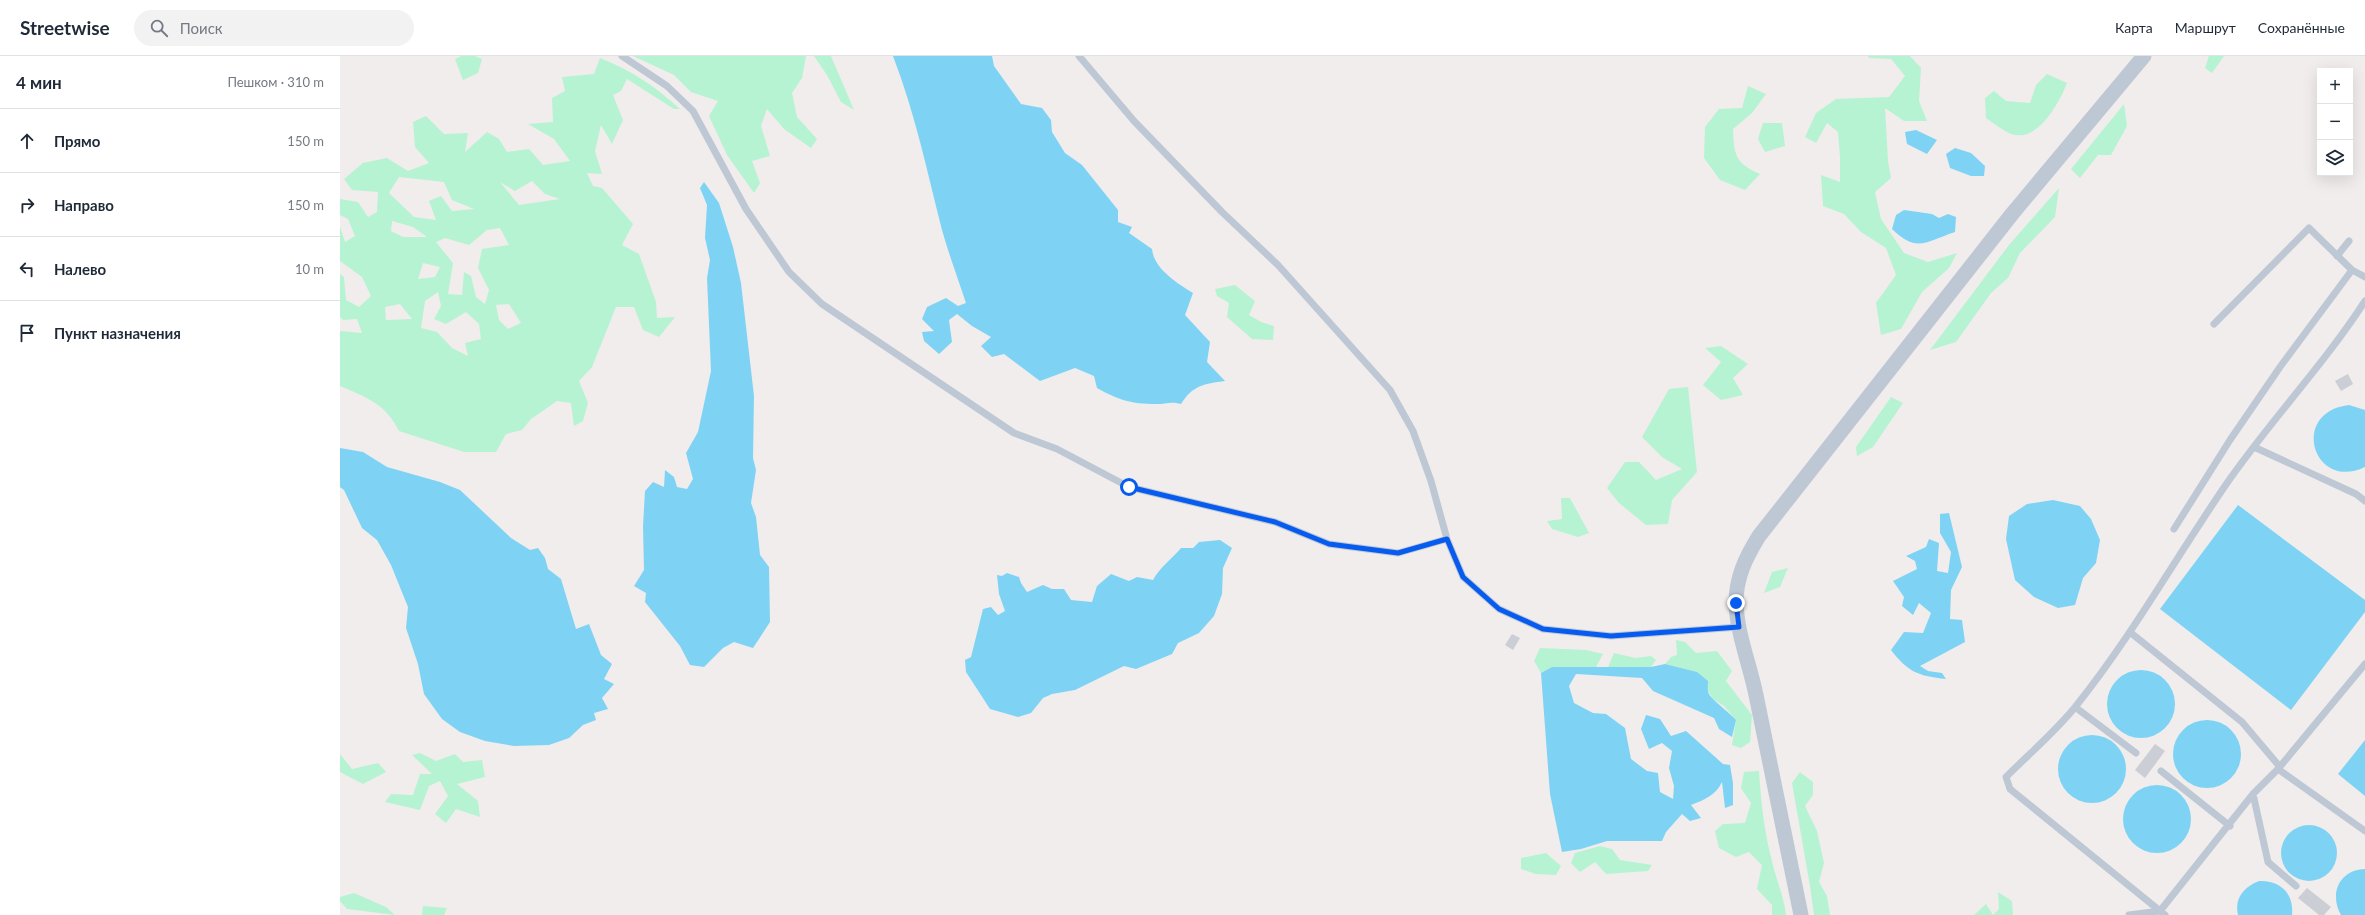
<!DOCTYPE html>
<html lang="ru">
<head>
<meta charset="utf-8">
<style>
  body { margin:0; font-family:Lato,sans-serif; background:#f2f2f3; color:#1f2937 }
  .controls { position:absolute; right:12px; top:12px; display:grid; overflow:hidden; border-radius:0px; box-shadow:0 4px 16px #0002 }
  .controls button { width:36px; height:36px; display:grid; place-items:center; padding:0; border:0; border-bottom:1px solid #e0e1e3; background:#fff; color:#1f2937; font:20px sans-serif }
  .stop { position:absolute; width:12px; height:12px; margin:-9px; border:3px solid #075cef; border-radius:50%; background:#fff }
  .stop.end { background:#075cef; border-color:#fff; box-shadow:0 1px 4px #0008 }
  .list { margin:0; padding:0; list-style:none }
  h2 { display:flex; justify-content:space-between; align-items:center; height:52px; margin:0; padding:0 16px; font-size:17px }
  h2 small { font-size:13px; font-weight:400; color:#747a83 }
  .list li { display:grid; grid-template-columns:26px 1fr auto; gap:12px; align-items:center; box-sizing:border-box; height:64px; padding:0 16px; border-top:1px solid #e0e1e3 }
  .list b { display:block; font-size:15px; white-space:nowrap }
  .list em { font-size:13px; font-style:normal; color:#747a83 }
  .icon { flex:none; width:22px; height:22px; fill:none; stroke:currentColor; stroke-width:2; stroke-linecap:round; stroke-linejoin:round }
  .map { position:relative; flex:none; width:2025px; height:859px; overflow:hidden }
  header { display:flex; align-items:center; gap:24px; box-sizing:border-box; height:56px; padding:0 20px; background:#fff; border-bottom:1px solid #e0e1e3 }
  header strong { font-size:19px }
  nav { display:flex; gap:22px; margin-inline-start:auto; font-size:14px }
  .search { width:280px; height:36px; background:#f2f2f3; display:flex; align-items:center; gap:10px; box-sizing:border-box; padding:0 14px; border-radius:22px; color:#747a83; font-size:15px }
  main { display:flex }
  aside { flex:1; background:#fff }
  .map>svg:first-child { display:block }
</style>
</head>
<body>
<header>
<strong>Streetwise</strong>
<div class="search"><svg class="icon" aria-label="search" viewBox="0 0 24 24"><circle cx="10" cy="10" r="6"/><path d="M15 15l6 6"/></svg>Поиск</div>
<nav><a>Карта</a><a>Маршрут</a><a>Сохранённые</a></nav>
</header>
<main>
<aside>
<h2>4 мин<small>Пешком · 310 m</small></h2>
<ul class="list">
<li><svg class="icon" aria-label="ahead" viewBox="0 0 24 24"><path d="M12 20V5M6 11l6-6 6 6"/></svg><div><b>Прямо</b></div><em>150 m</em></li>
<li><svg class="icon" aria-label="right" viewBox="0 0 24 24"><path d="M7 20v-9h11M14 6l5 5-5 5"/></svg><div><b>Направо</b></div><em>150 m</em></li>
<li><svg class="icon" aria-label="left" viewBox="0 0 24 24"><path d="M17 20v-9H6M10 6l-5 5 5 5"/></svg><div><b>Налево</b></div><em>10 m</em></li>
<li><svg class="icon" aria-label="arrive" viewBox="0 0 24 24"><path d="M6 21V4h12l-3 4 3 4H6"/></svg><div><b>Пункт назначения</b></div></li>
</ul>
</aside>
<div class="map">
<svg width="2025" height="859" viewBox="0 0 2025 859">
  <rect width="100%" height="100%" fill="#f0edec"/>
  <!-- green -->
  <path fill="#b6f3d2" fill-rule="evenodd" d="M121,0H135L142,3L138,17L123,24L115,3Z
    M293,0H466L462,22L452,37L457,61L477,83L471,92L444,73L427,53L421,70L430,100L412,105L420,127L414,137L387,99L369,60L378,45L351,36L334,19Z
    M474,0H491L514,54L501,46L487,19Z
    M1528,0H1570L1581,12L1579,45L1587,65H1564L1545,52L1548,105L1551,122L1535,136L1541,163L1564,197L1588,206L1617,197L1609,212L1582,236L1561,273L1541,279L1536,247L1556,219L1546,192L1521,176L1504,158L1483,150L1481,119L1500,126V101L1498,76L1487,67L1476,87L1465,81L1476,57L1496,43L1549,41L1565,20L1551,3L1529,2Z
    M1869,0H1884L1872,17L1865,12Z
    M260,2C291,14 316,31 340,53H334L287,23L281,35L273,39L283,64L272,88L261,69L255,95L262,118L247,117L253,130L262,132L293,168L282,189L299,198L316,246L317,262L335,261L319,281L303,274L294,251H276L252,311L239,325L248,347L243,365L234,370L231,347L217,345L191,363L182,374L166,378L156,396H124L59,375C46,348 26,341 0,330V275L22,277L17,263L3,264L0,261V218L4,221L6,244L19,251L31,240L22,221L0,205V171L5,186L15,180L8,163L0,159V143L18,146L28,161L37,156L38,136L12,134L4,123L23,107L47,102L68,115L89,107L75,91L73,66L86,60L104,78L128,77L125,96L147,76L159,83L167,96L189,93L203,109L230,105L214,83L188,68L213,66L212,42L225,35L222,21L254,18ZM59,121L104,126L112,144L134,153L112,155L101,140L89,145L96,164L74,161L49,137ZM192,125L205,138L220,143L179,149L160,126L175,135ZM52,165L73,171L87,181H63L51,175ZM160,172L169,189L142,193L138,212L149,234L145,248L136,241L131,220L124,216L122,239L108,238L113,207L96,186L105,182L129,189L147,174ZM83,207L100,211L95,221L78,223ZM98,236L101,250L94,263L106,268L126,256L139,268L141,283L125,287L128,300L112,292L97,276L81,272L85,245ZM60,248L72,263L46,264L45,251ZM169,248L181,267L168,273L159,264L156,249Z
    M1707,18L1727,27C1720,45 1700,83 1676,79C1666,78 1654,67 1646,62L1645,42L1654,35L1666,45L1690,47L1696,29Z
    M1408,30L1426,38L1412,57L1393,73C1394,99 1395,107 1420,118L1405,134L1380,124L1364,102L1365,71L1379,53L1402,52Z
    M1784,48L1787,70L1771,99H1758L1740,122L1731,113Z
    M1423,67H1442L1445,90L1425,96L1418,83Z
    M1719,132L1715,161L1680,197L1668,222L1651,237L1616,286L1590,294L1669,189Z
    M895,229L915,245L909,259L921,266L934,270L933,284L912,283L887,261L889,247L877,240L875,233Z
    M1381,290L1408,308L1393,322L1403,339L1381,344L1363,329L1381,306L1365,292Z
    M1348,331L1357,416L1332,444L1328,468L1306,469L1279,447L1267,432L1285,406H1299L1316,424L1342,413L1322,401L1302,381L1329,333Z
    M1551,341L1563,347L1533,391L1517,400L1516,391Z
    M1221,442H1230L1249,477L1238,481L1212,473L1207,465L1222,463Z
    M1448,512L1440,531L1424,537L1432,516Z
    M1336,584L1345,586L1356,597L1377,595L1392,615L1386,625L1412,659L1410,686L1401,692L1392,689L1396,664L1384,650L1373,643L1356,616L1325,608L1331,601L1337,599Z
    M1200,592L1246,594L1263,598L1256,611H1212L1201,617L1194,605Z
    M1274,597L1295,602L1311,600L1316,604L1311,611H1268Z
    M80,697L96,705L115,698L123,706L142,704L145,721L117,728L138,745L140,761L116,753L106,767L95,758L108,740L100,725L89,730L80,754L45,746L51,738L73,739L80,718H92L72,699Z
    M0,698L12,713L38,707L46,716L23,728L0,716Z
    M1419,715C1421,746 1424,775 1432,805C1436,824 1444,840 1446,859H1432V849L1417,833L1422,809L1409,796L1396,801L1379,792L1375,775L1383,768L1405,767L1411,747L1401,732L1404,716Z
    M1460,716L1473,726V739L1465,750L1477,775L1484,807L1479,826L1487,840L1490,859H1474L1470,830L1452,727Z
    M1260,790L1272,793L1280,804L1312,809L1308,815L1266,818L1255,806L1240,816L1231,807L1235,797Z
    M1206,797L1221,810L1216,819L1196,818L1181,813V802Z
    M1658,836L1672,845L1673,859H1634L1646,848L1653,859L1659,853Z
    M14,837L46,851L55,859L7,853L0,845V841Z
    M83,850L107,852L104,859H82Z"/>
  <!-- water -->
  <path fill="#7ed3f4" d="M553,0H652L654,10L681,48L702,52L711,64L712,76L725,97L742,109L778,154V166L792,171L789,177L812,193C814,213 837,227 853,237L845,259L870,286L867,306L885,325C864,328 853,329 841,348C831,345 826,348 816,348C790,348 779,344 757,332L754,320L735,312L700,325L664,298L652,301L641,290L651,281L632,270L617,258L609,264L612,286L599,298L584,285L582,276L594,275L582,263L587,251L606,242L618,250L626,247C618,223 609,199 602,174C587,115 575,57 553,0Z
    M1576,74L1597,84L1587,98L1567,88L1565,76Z
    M1615,92L1631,97L1645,110L1644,120H1631L1610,112L1606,98Z
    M364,126L379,147L393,191L401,227L414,340L413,402L416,414L411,447L416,461L420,499L429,511L430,566L413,592L394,586L383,592L364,611L350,609L340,590L305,546L306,537L294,530L304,514L303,470L305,435L313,426L324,431L325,414L334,421L337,431L347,433L353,423L346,397L358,376L371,315L367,222L370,204L365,182L367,149L360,132Z
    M1564,154L1592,158L1599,162L1608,158L1616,161L1615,176C1585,186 1577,197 1552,173L1556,159Z
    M2009,349L2025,354V411C1973,436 1949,356 2009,349Z
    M0,392L23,396L47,411L100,426L120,434L171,482L190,494L198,492L205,502L208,513L221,523L236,573L249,568L261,599L272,608L264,623L274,628L262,642L268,653L254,657L256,664L243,669L229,682L209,689L174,690L145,685L120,676L102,663L84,638L78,608L66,572L68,551L51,509L37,484L22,472L4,434L0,431Z
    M1713,444L1740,450L1751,463L1760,484L1756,507L1743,522L1735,549L1718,552L1694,541L1675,524L1666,483L1669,460L1687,448Z
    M1898,449L2025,544V556L1951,654L1820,553Z
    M1609,457L1622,511L1611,534L1610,563L1622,564L1625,586L1580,610L1588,615L1602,617L1606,623C1578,620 1568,616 1551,594L1564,576L1583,577L1591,557L1579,547L1573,559L1562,550L1564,541L1553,525L1577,513L1575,505L1566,500L1586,491L1589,483L1599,487L1597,515L1608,517L1611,496L1600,477V458Z
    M880,484L892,492L883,512L882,538L874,560L859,577L838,587L832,598L796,613L784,610L735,634L712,638L703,642L691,657L678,661L650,653L626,616L625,604L631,601L643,553L651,551L658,559L665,555L659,538L657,519L662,520L667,517L679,521L681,527L687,536L703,529L712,533H724L731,544L752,546L757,530L771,518L789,525L797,521L813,524C820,511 832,503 841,492H853L859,486Z
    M1325,608L1357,616L1368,625C1368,629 1367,635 1369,638C1370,642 1391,658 1396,664L1392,681L1379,673L1374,662L1313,635L1302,622L1236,618L1229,630L1234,647L1253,657L1266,658L1285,672L1291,703L1307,715L1318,717L1320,736L1333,743L1334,730L1329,712L1332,695L1322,687L1309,693L1301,673L1306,659L1320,663L1331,680L1346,675L1383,708L1390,709L1393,727V749L1385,752L1382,726C1376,739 1364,744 1351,749L1361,762L1350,765L1342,758L1326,776L1322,785H1267L1241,793L1222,796L1210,738L1201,617L1212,611H1311Z
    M1767 648a34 34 0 1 1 68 0a34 34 0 1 1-68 0Z
    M1833 698a34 34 0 1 1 68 0a34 34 0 1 1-68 0Z
    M1718 713a34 34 0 1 1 68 0a34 34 0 1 1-68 0Z
    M2025,684V740L1998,718Z
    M1783 763a34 34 0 1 1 68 0a34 34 0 1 1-68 0Z
    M1941 797a28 28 0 1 1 56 0a28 28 0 1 1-56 0Z
    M2025,813V859H2001C1989,838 1999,814 2025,813Z
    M1919,825C1940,824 1954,837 1952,859H1898C1894,842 1904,831 1919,825Z"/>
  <!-- building -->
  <path fill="#cbced5" d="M2008,318L2013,328L2001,335L1995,325Z
    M1172,578L1180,582L1173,594L1165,589Z
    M1815,688L1825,695L1805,722L1795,714Z
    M1967,832L1991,851L1984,859H1979L1958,842Z"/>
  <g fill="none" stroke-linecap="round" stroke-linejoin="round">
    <!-- service -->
    <path stroke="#bec8d4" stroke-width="7" d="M282,0L327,30L353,55L406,153L449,216L482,248L674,377L717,393L789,431L935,466L989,488L1058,497L1107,483
      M739,0L794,65L882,156L938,209L1050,334L1073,375L1091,425L1107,483L1123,521L1159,553L1203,573L1271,580L1399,571
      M1997,200L2009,185
      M1874,268L1969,172L2012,214L2025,221
      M1914,391L2016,438L2025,445
      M1834,473L1890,384L1940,311L2012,214
      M1791,577L1902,666L1940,711
      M1735,651L1796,697
      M1938,713L2025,775
      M1821,715L1890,770
      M1913,738L1928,806L1956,830
      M1789,859L1820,855L1913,738L1938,713L2025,608
      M1825,859L1670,733L1666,721C1689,698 1716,675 1736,650C1792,580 1835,503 1885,430C1929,366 1983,310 2025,245"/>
    <!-- minor -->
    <path stroke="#bec8d4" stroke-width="15" d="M1461,859C1446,786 1431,712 1416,639C1410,609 1397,578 1396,547C1396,521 1406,501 1419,480L1672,158L1804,0"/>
  </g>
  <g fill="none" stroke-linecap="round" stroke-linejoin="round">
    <!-- route -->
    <path stroke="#075cef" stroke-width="5" d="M789,431L935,466L989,488L1058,497L1107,483L1123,521L1159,553L1203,573L1271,580L1399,571L1396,547"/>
  </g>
</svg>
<div class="controls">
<button>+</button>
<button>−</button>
<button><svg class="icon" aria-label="layers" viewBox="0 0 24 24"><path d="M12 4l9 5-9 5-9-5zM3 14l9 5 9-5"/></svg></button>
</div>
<div class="stop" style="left:789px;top:431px"></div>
<div class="stop end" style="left:1396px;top:547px"></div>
</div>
</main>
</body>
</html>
